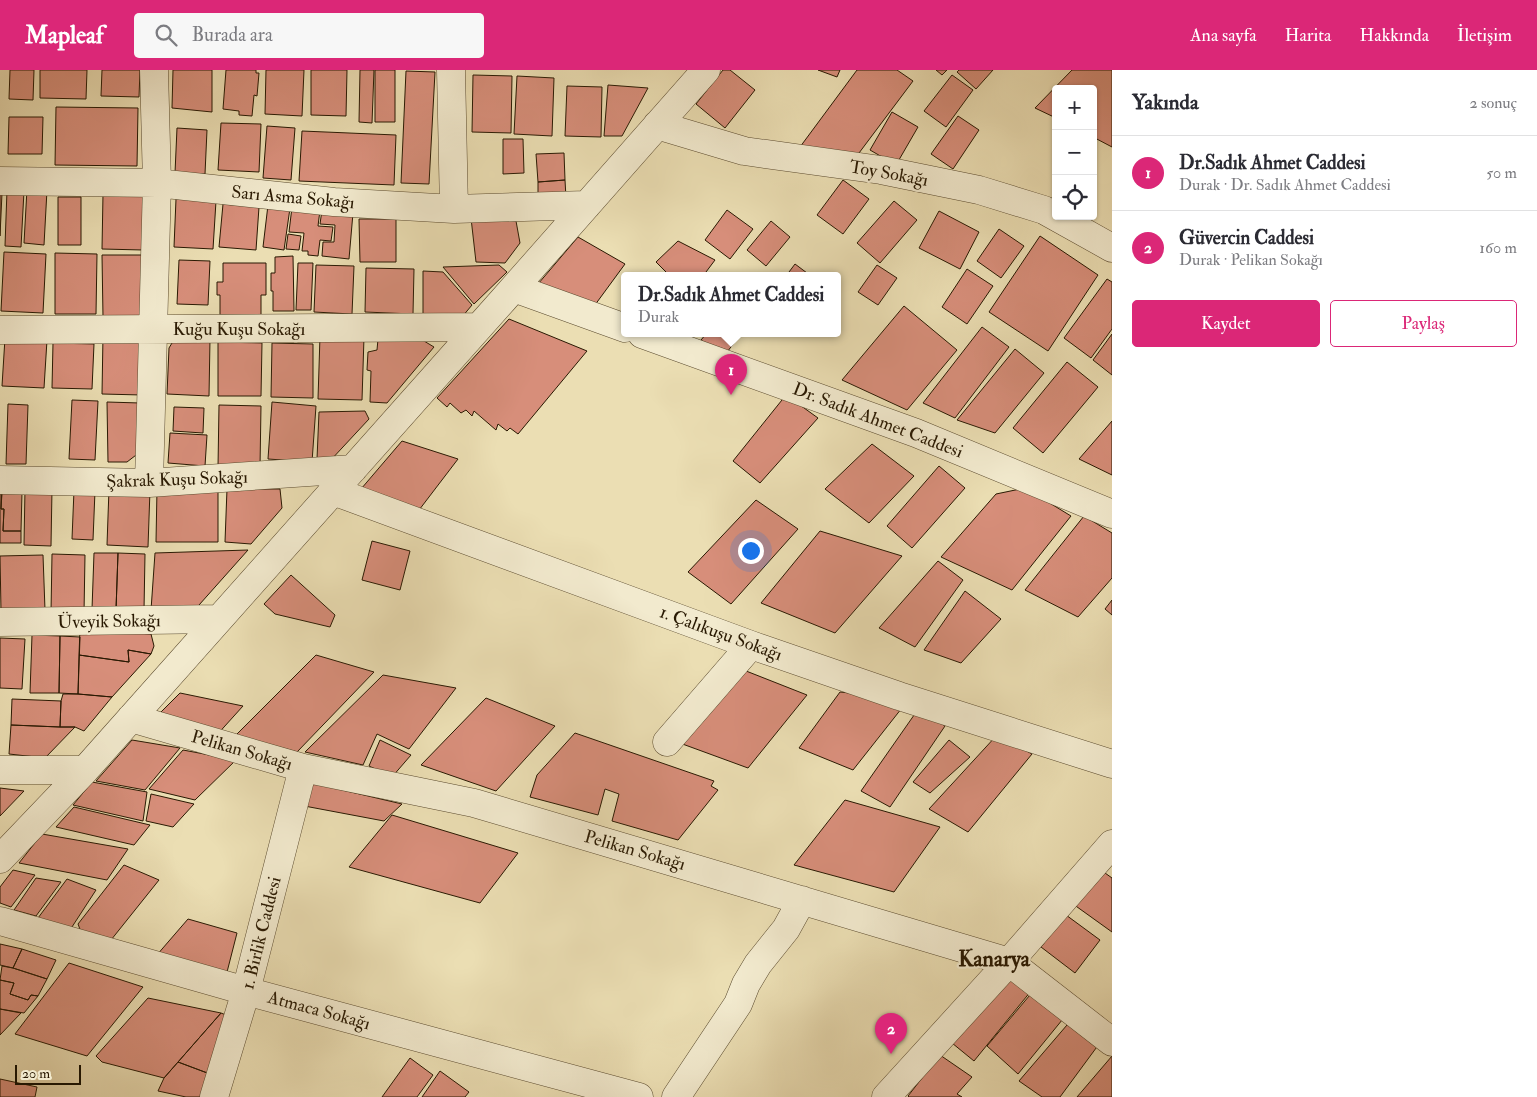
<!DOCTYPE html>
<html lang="tr">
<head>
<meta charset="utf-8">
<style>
  body { margin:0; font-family:"IM FELL Double Pica",serif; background:#f7f7f7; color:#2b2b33 }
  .controls { position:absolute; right:15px; top:15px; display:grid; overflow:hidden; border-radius:5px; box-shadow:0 1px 4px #0004 }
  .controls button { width:45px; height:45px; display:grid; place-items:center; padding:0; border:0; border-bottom:1px solid #e1e1e2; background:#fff; color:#2b2b33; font:25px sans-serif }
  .scale { position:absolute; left:15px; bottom:12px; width:66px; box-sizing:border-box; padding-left:5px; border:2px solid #291902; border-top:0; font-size:14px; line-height:18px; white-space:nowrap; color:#291902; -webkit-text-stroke:4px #f2eace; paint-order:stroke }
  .you { position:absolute; left:750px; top:480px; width:18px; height:18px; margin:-12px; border:4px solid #fff; border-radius:50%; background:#1a73e8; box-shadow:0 0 0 8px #1a73e833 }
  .badge { display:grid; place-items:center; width:32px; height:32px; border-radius:50%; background:#db2777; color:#fff; font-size:16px; font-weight:700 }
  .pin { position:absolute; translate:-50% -41px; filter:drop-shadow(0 1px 2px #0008) }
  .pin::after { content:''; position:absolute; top:26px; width:18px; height:15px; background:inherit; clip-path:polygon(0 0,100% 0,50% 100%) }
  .popup { position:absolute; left:621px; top:202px; width:220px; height:65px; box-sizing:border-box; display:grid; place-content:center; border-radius:5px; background:#fff; filter:drop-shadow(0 1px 4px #0005); font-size:16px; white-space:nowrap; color:#7c7c81 }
  .popup b { font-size:19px; color:#2b2b33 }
  .popup::after { content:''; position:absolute; left:50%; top:100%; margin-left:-10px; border:10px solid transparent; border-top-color:#fff }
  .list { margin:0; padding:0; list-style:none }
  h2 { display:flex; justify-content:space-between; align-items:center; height:65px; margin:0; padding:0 20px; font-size:21px }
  h2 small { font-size:16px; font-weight:400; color:#7c7c81 }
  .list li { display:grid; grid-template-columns:32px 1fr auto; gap:15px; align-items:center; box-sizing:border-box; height:75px; padding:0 20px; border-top:1px solid #e1e1e2 }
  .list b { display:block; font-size:19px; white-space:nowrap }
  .list p { margin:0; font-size:16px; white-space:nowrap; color:#7c7c81 }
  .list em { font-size:16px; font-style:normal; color:#7c7c81 }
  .actions { display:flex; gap:10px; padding:15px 20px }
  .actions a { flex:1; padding:11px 0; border:1px solid #db2777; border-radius:5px; text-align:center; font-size:18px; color:#db2777 }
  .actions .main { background:#db2777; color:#fff }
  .icon { flex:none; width:28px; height:28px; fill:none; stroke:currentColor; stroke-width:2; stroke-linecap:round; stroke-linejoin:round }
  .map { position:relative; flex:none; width:1112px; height:1027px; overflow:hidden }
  header { display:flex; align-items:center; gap:30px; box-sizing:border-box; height:70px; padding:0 25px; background:#db2777; color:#fff }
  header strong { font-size:24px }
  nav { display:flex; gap:28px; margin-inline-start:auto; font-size:18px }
  .search { width:350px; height:45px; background:#f7f7f7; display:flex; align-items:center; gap:12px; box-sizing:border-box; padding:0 18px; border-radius:5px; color:#7c7c81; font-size:19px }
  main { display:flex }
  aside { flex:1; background:#fff }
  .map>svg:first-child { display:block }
</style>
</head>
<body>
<header>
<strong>Mapleaf</strong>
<div class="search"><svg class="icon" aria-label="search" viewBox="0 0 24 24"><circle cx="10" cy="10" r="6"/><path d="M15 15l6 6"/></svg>Burada ara</div>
<nav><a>Ana sayfa</a><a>Harita</a><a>Hakkında</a><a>İletişim</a></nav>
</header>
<main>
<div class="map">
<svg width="1112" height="1027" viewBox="0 0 1112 1027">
  <rect width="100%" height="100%" fill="#ebdeb3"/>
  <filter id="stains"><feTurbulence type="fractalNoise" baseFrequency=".004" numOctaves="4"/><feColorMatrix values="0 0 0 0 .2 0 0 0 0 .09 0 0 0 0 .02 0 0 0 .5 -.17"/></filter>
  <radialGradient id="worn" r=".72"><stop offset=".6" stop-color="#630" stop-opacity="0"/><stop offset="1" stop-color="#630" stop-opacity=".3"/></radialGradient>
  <!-- building -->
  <path fill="#d78e7a" stroke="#291902" d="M10,0H34L33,30L9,29Z
    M40,0H87L86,29L40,28Z
    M102,0H140L139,27L101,26Z
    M173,0H212V42L172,38Z
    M226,0H256V3H259L257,26L254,25L252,46L239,45V41L223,39Z
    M266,0H304L302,46L265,44Z
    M311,0H347L346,46L311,45Z
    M360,0H374L372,53L359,52Z
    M375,0H395V52H375Z
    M723,0H730L755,20L725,58L696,34Z
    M818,0H840L837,7Z
    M857,0H897L913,11L856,87L800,77Z
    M936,0H947L942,5Z
    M959,0H993L976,19L957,2Z
    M1072,0H1112V77L1093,67V19H1056V48L1035,38Z
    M406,1L435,2L429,114L401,113Z
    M473,5L512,6L511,63L472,62Z
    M952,5L973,20L946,57L924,41Z
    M517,6L554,8L552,66L514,64Z
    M608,15L648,18L622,66H604Z
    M567,16L602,17L601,67L565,66Z
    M56,37L138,38L137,96L55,95Z
    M892,42L918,57L896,95L870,80Z
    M958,46L979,60L953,99L931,84Z
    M9,47H43L42,84H8Z
    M221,53L261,54L259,102L218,100Z
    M267,56L295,58L291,110L263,108Z
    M177,58L207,60L205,104L175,103Z
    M302,61L396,65L394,115L299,111Z
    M503,69H523L524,103L503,104Z
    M564,83L565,110L538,112L536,84Z
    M565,110L566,128L538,130V112Z
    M843,110L869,129L843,164L817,145Z
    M27,119L47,120L44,175L24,173Z
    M7,120L24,121L21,177L5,176Z
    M0,123H2L0,166Z
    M103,124H144L143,180L102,179Z
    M58,127H81V175H58Z
    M176,129L216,131L213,179L174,177Z
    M894,131L917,150L880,193L857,173Z
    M223,134L259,137L256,180L219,177Z
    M268,135L290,138L284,180L263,177Z
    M292,137L320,140L318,156L333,157L331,171L320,170L318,186L308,185V181H302L304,163L289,162Z
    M322,140L353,143L349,189L322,186L323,172H334L335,155L320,154Z
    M727,140L753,159L730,189L705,170Z
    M939,141L979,162L960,199L919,178Z
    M471,148L516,151L520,173L505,193L476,192Z
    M359,149H396V192H360Z
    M771,151L790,167L766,196L747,180Z
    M999,159L1024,176L1001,208L977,191Z
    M288,164L301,166L299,180L286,179Z
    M1040,166L1098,205L1048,281L989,242Z
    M578,167L625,194L592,239L538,214Z
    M678,171L715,190L703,206H670L656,192Z
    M4,182L46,184L43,243L1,241Z
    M55,183L97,184L96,244H55Z
    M102,185H142L143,246L103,247Z
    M293,186L294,241H273V221H271V203H275V187Z
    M179,190L210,191L208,235L177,234Z
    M223,193H266V225H261V245H220V225H217V212H223Z
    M298,193H313L311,240H296Z
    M795,194L811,206H786Z
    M316,195L354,196L352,244L314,242Z
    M499,195L507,202L474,234L443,197Z
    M877,195L897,208L878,235L858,222Z
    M366,198L414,199L413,244L365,242Z
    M967,199L993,216L967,254L942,237Z
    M423,201L443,202L472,235L462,247H423Z
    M1107,209L1112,212V259L1091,288L1064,268Z
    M904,236L957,280L907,340L842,310Z
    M509,249L587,281L518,364L510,358L507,361L498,354L496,360L474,341L472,346L466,340L461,343L450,333L447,337L437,328Z
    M982,257L1009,277L955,348L923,333Z
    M706,264H741L724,286L701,270Z
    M1112,264V305L1093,290Z
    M103,265L143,266L142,325L102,324Z
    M320,266L364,267L362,330L318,329Z
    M5,268L47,270L44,318L2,316Z
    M175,268L210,269L209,326L167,324L169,278Z
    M419,268L434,277L387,333L370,332L371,301L367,300L368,282L377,280L378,269Z
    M218,272L262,273L261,326H218Z
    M53,273L94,274L92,319L52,318Z
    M272,273L313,274V328L271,327Z
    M1015,279L1044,303L995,363L957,350Z
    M1067,292L1098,317L1043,383L1013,358Z
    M786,325L818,348L760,413L733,391Z
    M72,330L98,331L95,390L69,389Z
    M107,332L140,333V382L127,392H108Z
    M272,332L316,336L312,392L268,389Z
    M8,334L28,335L26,394H6Z
    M219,335L261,336L260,397H218Z
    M174,337L204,338L203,363L173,361Z
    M365,341L369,349L329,392L317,389L319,342Z
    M1112,351V405L1079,389Z
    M170,363L207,365L205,396L168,393Z
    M402,371L458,389L416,444L361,419Z
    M872,374L914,406L869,453L825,419Z
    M939,396L965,418L912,478L887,456Z
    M0,417H2L1,439H4L3,461H21V473H0Z
    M1025,418L1071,446L1012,520L941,487L996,424Z
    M25,419H52L51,476L24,475Z
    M109,419L150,420L148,477L107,475Z
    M157,419H218V472H156Z
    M227,419H280L282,438L251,474L225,472Z
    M74,420L95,421L93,470L72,469Z
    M2,422H22L21,461H3L4,439H1Z
    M756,430L798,459L731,534L688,502Z
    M1084,446L1112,463V508L1078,547L1025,520Z
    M820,461L902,486L835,563L761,533Z
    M372,471L410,481L400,520L362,510Z
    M248,480L191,544L151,540L155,483Z
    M94,483H118L116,540L92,539Z
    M118,483L145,484L144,540H116Z
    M52,484L85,485L84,543L51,542Z
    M43,485L45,540L1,541L0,486Z
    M938,491L963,510L915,577L879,558Z
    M291,505L335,545L330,557L275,544L264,534Z
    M965,521L1001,549L961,593L924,580Z
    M1112,530V545L1105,539Z
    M80,559L151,564L154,576L151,584L128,580L129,592L79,585Z
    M32,565L60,566L59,623H30Z
    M60,566L80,567L78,624L59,623Z
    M0,568L25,569L22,619L0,618Z
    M128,580L151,584L112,627L78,624L79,585L129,592Z
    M316,585L374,602L297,682L236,665Z
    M741,599L807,625L748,698L677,672Z
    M383,605L456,618L409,679L377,664L363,695L305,682Z
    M840,622L909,629L853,700L799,678Z
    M180,623L243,636L215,667L160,643Z
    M63,624H78L112,627L84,661L75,657H60L61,631Z
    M486,628L555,656L496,721L421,695Z
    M12,629L61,631L60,657L11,655Z
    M919,638L945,656L890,737L861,721Z
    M11,655L60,657H75L45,688L9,684Z
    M575,663L714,711L711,716L718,720L678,770L612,751L619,724L605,719L598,745L530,727L537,705Z
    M997,665L1032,684L968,762L929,739Z
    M132,670L180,678L145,720L96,711Z
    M380,670L411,685L392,707L369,696Z
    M949,670L970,687L930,723L913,712Z
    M183,680L236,690L195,730L149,719Z
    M92,712L147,722L143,751L73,735Z
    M313,713L402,734L384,751L299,735Z
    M0,718L24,721L0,746Z
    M151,724L194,734L173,757L146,751Z
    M845,730L940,757L894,822L794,795Z
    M74,737L150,755L134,775L56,757Z
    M392,745L518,783L480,833L349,797Z
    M42,764L128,779L107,810L19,793Z
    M124,795L159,810L111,870L81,862L78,854Z
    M1098,798L1112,808V862L1073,834Z
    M13,800L35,805L11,837L0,833V817Z
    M36,808L61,812L36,846L14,840Z
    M67,809L96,820L70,860L38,848Z
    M1066,845L1100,870L1075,903L1041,877Z
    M188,849L237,863L226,906L156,886Z
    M0,874L22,879L13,898L0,895Z
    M22,879L56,890L47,909L13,898Z
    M69,893L143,917L87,986L15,964Z
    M2,896L13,898L47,909L38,926L31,925L28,930L10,924L14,913L0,910Z
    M1009,903L1031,921L974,991L952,973Z
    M0,910L14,913L10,924L28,930L31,925L38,926L24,943L0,939Z
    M1035,919L1067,944L1018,1004L987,976Z
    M148,928L221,943L164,1008L102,992L96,986Z
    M0,939L21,943L0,965Z
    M221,943L226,945L210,1004L178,992Z
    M1073,948L1102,970L1060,1027H1042L1019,1011Z
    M940,985L972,1007L957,1024L962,1027H909L908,1026Z
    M1112,986V1027H1077Z
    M410,988L433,1005L417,1027H382Z
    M178,992L210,1004L201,1027H186L158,1021L164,1008Z
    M440,1001L469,1022L465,1027H422Z
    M0,1009L37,1017L35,1027H0Z"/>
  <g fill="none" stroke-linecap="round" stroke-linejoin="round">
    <!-- minor casing -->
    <g stroke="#5a4a2e" stroke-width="29">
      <path id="minor" d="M451,0L454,139
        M657,55L744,81L881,100L979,120L1044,140L1112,178
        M0,111L157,113L334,132L454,139L587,135
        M514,218L625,258
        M0,260L479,257
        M642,264L916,363L1112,444
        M0,410L149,413L353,399
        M149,413L157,113L154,0
        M333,421L751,575L899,626L1112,694
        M0,552L219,549
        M131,648L303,698L474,733L1009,892L1112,972
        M667,672L751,575
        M0,700H85
        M0,789L85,700L504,229L706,0
        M0,851L246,921L639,1027
        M214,1027L246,921L303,698
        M676,1027L738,934L746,914L758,894L786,859L802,830
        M886,1027L1009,892L1112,774"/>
    </g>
    <!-- minor -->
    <use href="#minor" stroke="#f2eace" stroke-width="28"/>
  </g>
  <g text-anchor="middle" stroke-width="4.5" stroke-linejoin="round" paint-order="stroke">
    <!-- street labels -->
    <g font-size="18" fill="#291902" stroke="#f2eace">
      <text transform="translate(889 103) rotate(10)" y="6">Toy Sokağı</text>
      <text transform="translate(293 127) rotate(5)" y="6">Sarı Asma Sokağı</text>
      <text x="239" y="265">Kuğu Kuşu Sokağı</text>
      <text transform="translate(878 350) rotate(21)" y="6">Dr. Sadık Ahmet Caddesi</text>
      <text transform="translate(177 409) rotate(-2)" y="6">Şakrak Kuşu Sokağı</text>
      <text transform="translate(109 551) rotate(-1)" y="6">Üveyik Sokağı</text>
      <text transform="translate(721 563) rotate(20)" y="6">1. Çalıkuşu Sokağı</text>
      <text transform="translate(242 680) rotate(16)" y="6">Pelikan Sokağı</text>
      <text transform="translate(635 780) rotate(16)" y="6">Pelikan Sokağı</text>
      <text transform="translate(261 863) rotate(-76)" y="6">1. Birlik Caddesi</text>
      <text transform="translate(319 940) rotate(15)" y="6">Atmaca Sokağı</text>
    </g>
    <!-- district labels -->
    <g font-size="22" font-weight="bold" fill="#291902" stroke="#f2eace">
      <text x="994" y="896">Kanarya</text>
    </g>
  </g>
  <rect width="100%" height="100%" filter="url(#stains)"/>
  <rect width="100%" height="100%" fill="url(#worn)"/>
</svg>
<div class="controls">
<button>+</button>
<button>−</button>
<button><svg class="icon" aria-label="locate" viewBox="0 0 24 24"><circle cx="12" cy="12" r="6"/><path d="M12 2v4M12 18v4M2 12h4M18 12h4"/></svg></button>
</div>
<div class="scale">20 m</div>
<div class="you"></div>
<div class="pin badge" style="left:731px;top:325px">1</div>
<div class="popup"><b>Dr.Sadık Ahmet Caddesi</b>Durak</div>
<div class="pin badge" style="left:891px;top:984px">2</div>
</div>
<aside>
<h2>Yakında<small>2 sonuç</small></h2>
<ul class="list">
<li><span class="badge">1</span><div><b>Dr.Sadık Ahmet Caddesi</b><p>Durak · Dr. Sadık Ahmet Caddesi</p></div><em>50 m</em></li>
<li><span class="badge">2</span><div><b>Güvercin Caddesi</b><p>Durak · Pelikan Sokağı</p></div><em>160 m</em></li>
</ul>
<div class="actions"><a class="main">Kaydet</a><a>Paylaş</a></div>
</aside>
</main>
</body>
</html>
